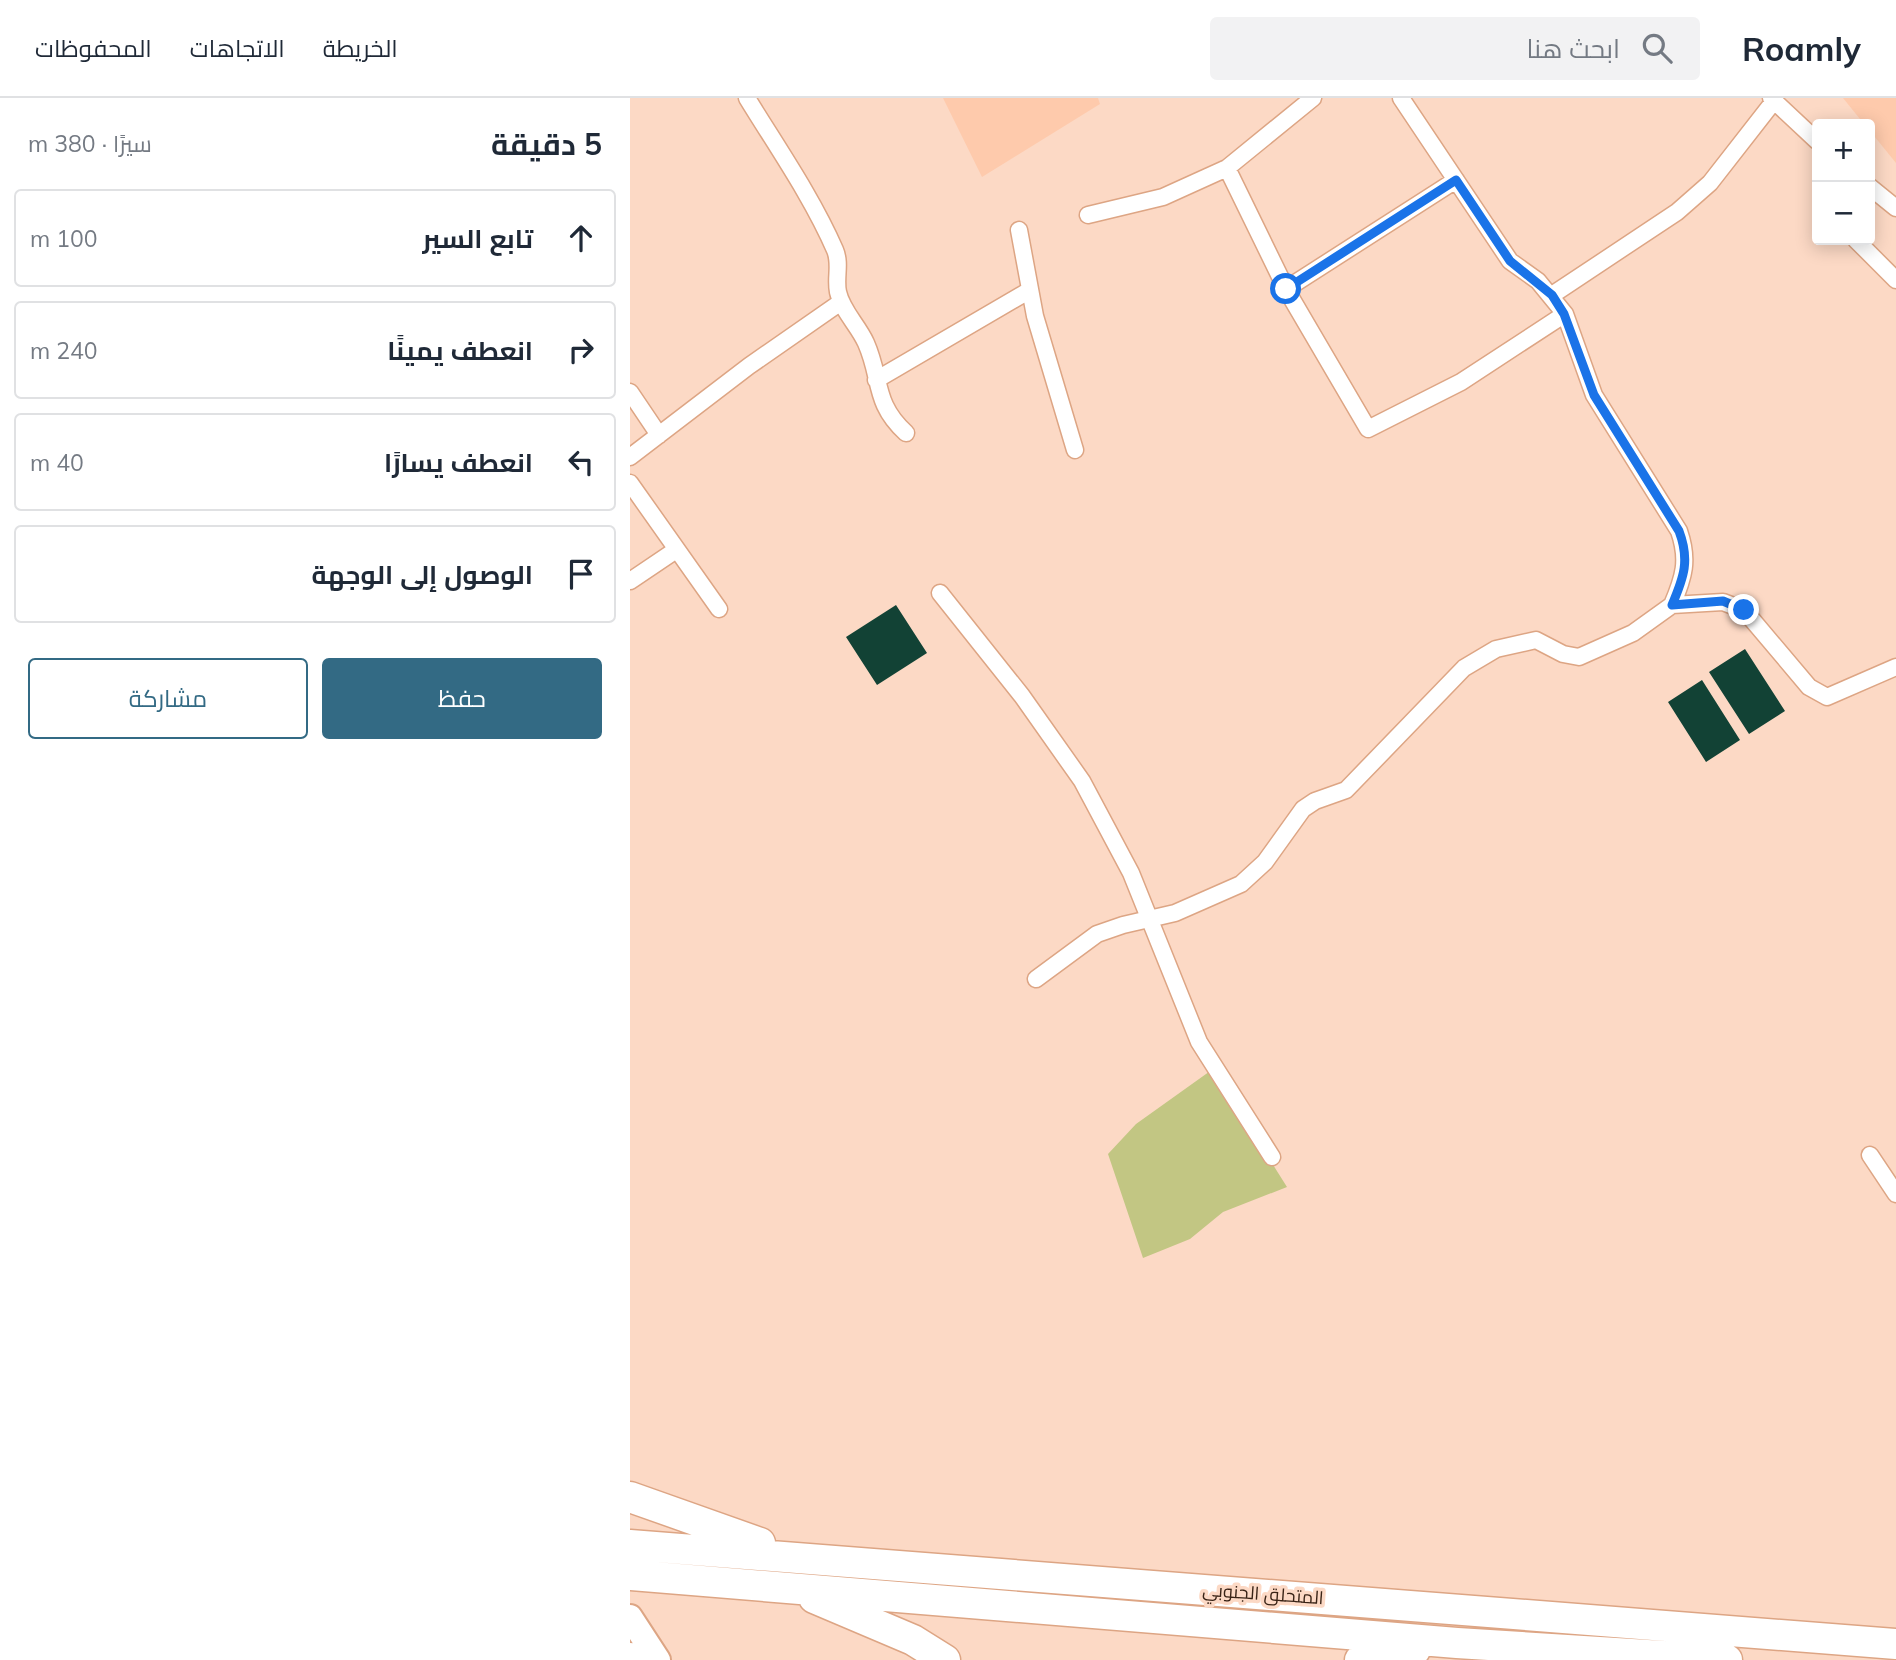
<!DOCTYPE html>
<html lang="ar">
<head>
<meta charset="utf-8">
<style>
  body { margin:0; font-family:Mulish,Cairo,sans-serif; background:#f2f2f3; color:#1f2937; direction:rtl }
  .controls { position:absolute; right:21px; top:21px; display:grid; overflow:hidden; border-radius:7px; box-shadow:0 4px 18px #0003 }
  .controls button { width:63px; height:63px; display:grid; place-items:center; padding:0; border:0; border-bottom:2px solid #e0e1e3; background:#fff; color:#1f2937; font:35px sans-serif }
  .stop { position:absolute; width:21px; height:21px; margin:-16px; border:5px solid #1a73e8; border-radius:50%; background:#fff }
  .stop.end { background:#1a73e8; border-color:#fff; box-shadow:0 2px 7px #0008 }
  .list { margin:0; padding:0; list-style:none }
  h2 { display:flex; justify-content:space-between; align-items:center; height:91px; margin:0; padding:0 28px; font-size:30px }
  h2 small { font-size:23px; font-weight:400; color:#747a83 }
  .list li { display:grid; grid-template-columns:46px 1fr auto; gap:21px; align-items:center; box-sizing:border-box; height:98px; margin:0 14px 14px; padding:0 14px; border:2px solid #e0e1e3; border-radius:7px }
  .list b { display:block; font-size:26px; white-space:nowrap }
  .list em { font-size:23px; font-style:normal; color:#747a83 }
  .actions { display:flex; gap:14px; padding:21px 28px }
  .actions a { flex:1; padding:16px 0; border:2px solid #336a84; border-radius:7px; text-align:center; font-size:24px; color:#336a84 }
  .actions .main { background:#336a84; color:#fff }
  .icon { flex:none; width:38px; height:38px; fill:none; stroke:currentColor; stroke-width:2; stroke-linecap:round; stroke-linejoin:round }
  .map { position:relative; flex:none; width:1266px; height:1562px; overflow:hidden; direction:ltr }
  header { display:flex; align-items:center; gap:42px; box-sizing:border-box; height:98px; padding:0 35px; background:#fff; border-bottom:2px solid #e0e1e3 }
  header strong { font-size:33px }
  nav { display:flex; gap:38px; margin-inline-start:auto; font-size:24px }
  .search { width:490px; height:63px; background:#f2f2f3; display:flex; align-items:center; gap:18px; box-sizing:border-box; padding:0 24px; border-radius:7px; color:#747a83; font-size:26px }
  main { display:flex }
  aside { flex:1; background:#fff }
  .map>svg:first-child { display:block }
</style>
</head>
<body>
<header>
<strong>Roamly</strong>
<div class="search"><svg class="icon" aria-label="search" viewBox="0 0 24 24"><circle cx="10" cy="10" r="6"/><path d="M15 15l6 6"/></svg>ابحث هنا</div>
<nav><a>الخريطة</a><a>الاتجاهات</a><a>المحفوظات</a></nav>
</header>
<main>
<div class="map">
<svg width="1266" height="1562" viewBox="0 0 1266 1562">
  <rect width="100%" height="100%" fill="#fcd9c5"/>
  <!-- built -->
  <path fill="#fecaac" d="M313,0H468L470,6L352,79Z
    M1213,0H1266V65L1240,33V26H1234Z"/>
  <!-- green -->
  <path fill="#c2c683" d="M583,971L657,1089L593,1114L560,1141L513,1160L478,1056L506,1026Z"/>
  <!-- building -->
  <path fill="#124235" d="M266,507L297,555L247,587L216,539Z
    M1115,551L1155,613L1119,636L1079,574Z
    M1072,582L1110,642L1076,664L1038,604Z"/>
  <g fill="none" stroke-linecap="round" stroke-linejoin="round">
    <!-- street casing -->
    <g stroke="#dda584" stroke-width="19">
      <path id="street" d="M117,0C147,49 182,99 205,152C211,166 205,180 208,194C212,213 228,227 236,245C252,281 243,305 276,335
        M771,0L880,163L908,183L935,216L964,297L1049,433C1059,462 1054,479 1042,507
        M1141,0L1187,43
        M597,70L656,191L738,331L831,284L935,216
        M1240,89L1266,110
        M458,117L533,99L597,70L683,0
        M389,132L405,218L445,352
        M1226,142L1266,182
        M656,191L826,82
        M922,197L1047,114L1080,85L1144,3
        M246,282L400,192
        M0,294L29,337
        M0,359L119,268L211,204
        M0,385L89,511
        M0,483L46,452
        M310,495L392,598L452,683L501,775L569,944L642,1059
        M406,881L467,836L493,827L545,815L611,786L635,764L673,711L685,703L716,692L834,570L866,551L906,542L933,556L949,559L1003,535L1042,507L1093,504L1114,512L1179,589L1197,599L1266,569
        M1240,1057L1266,1096"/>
    </g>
    <!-- primary casing -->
    <g stroke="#dda584" stroke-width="28">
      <path id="primary" d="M0,1519L28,1562
        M0,1557L3,1562"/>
    </g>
    <!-- highway casing -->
    <g stroke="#dda584" stroke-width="33">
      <path id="highway" d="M0,1399L130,1445
        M0,1447L1266,1546
        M0,1477L827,1545L1097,1562
        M184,1500L283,1542L315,1562
        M730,1562L785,1552"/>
    </g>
    <!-- street -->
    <use href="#street" stroke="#fff" stroke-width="16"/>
    <!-- primary -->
    <use href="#primary" stroke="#fff" stroke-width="24"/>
    <!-- highway -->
    <use href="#highway" stroke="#fff" stroke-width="30"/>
  </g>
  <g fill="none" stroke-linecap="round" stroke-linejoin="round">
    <!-- route -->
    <path stroke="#1a73e8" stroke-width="9" d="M656,191L826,82L880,163L922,197L934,216L964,297L1049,433C1060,462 1054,479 1042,507L1093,503L1114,512"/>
  </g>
  <g text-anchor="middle" stroke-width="7" stroke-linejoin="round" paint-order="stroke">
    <!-- street labels -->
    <g font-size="18" fill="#392316" stroke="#fcd9c5">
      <text transform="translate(633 1496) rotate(4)" y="6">المتحلق الجنوبي</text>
    </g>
  </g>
</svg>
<div class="controls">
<button>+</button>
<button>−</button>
</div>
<div class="stop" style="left:656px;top:191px"></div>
<div class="stop end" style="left:1114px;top:512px"></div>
</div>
<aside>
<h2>5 دقيقة<small>سيرًا · 380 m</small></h2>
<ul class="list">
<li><svg class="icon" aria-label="ahead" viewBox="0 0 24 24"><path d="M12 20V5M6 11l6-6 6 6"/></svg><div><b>تابع السير</b></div><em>100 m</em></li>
<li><svg class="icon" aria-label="right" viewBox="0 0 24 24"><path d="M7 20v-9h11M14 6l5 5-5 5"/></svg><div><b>انعطف يمينًا</b></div><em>240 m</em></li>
<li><svg class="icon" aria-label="left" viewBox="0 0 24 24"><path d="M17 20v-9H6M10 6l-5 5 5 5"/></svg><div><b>انعطف يسارًا</b></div><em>40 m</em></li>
<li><svg class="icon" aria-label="arrive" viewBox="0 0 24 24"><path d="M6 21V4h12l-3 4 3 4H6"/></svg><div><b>الوصول إلى الوجهة</b></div></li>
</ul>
<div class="actions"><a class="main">حفظ</a><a>مشاركة</a></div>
</aside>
</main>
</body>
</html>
